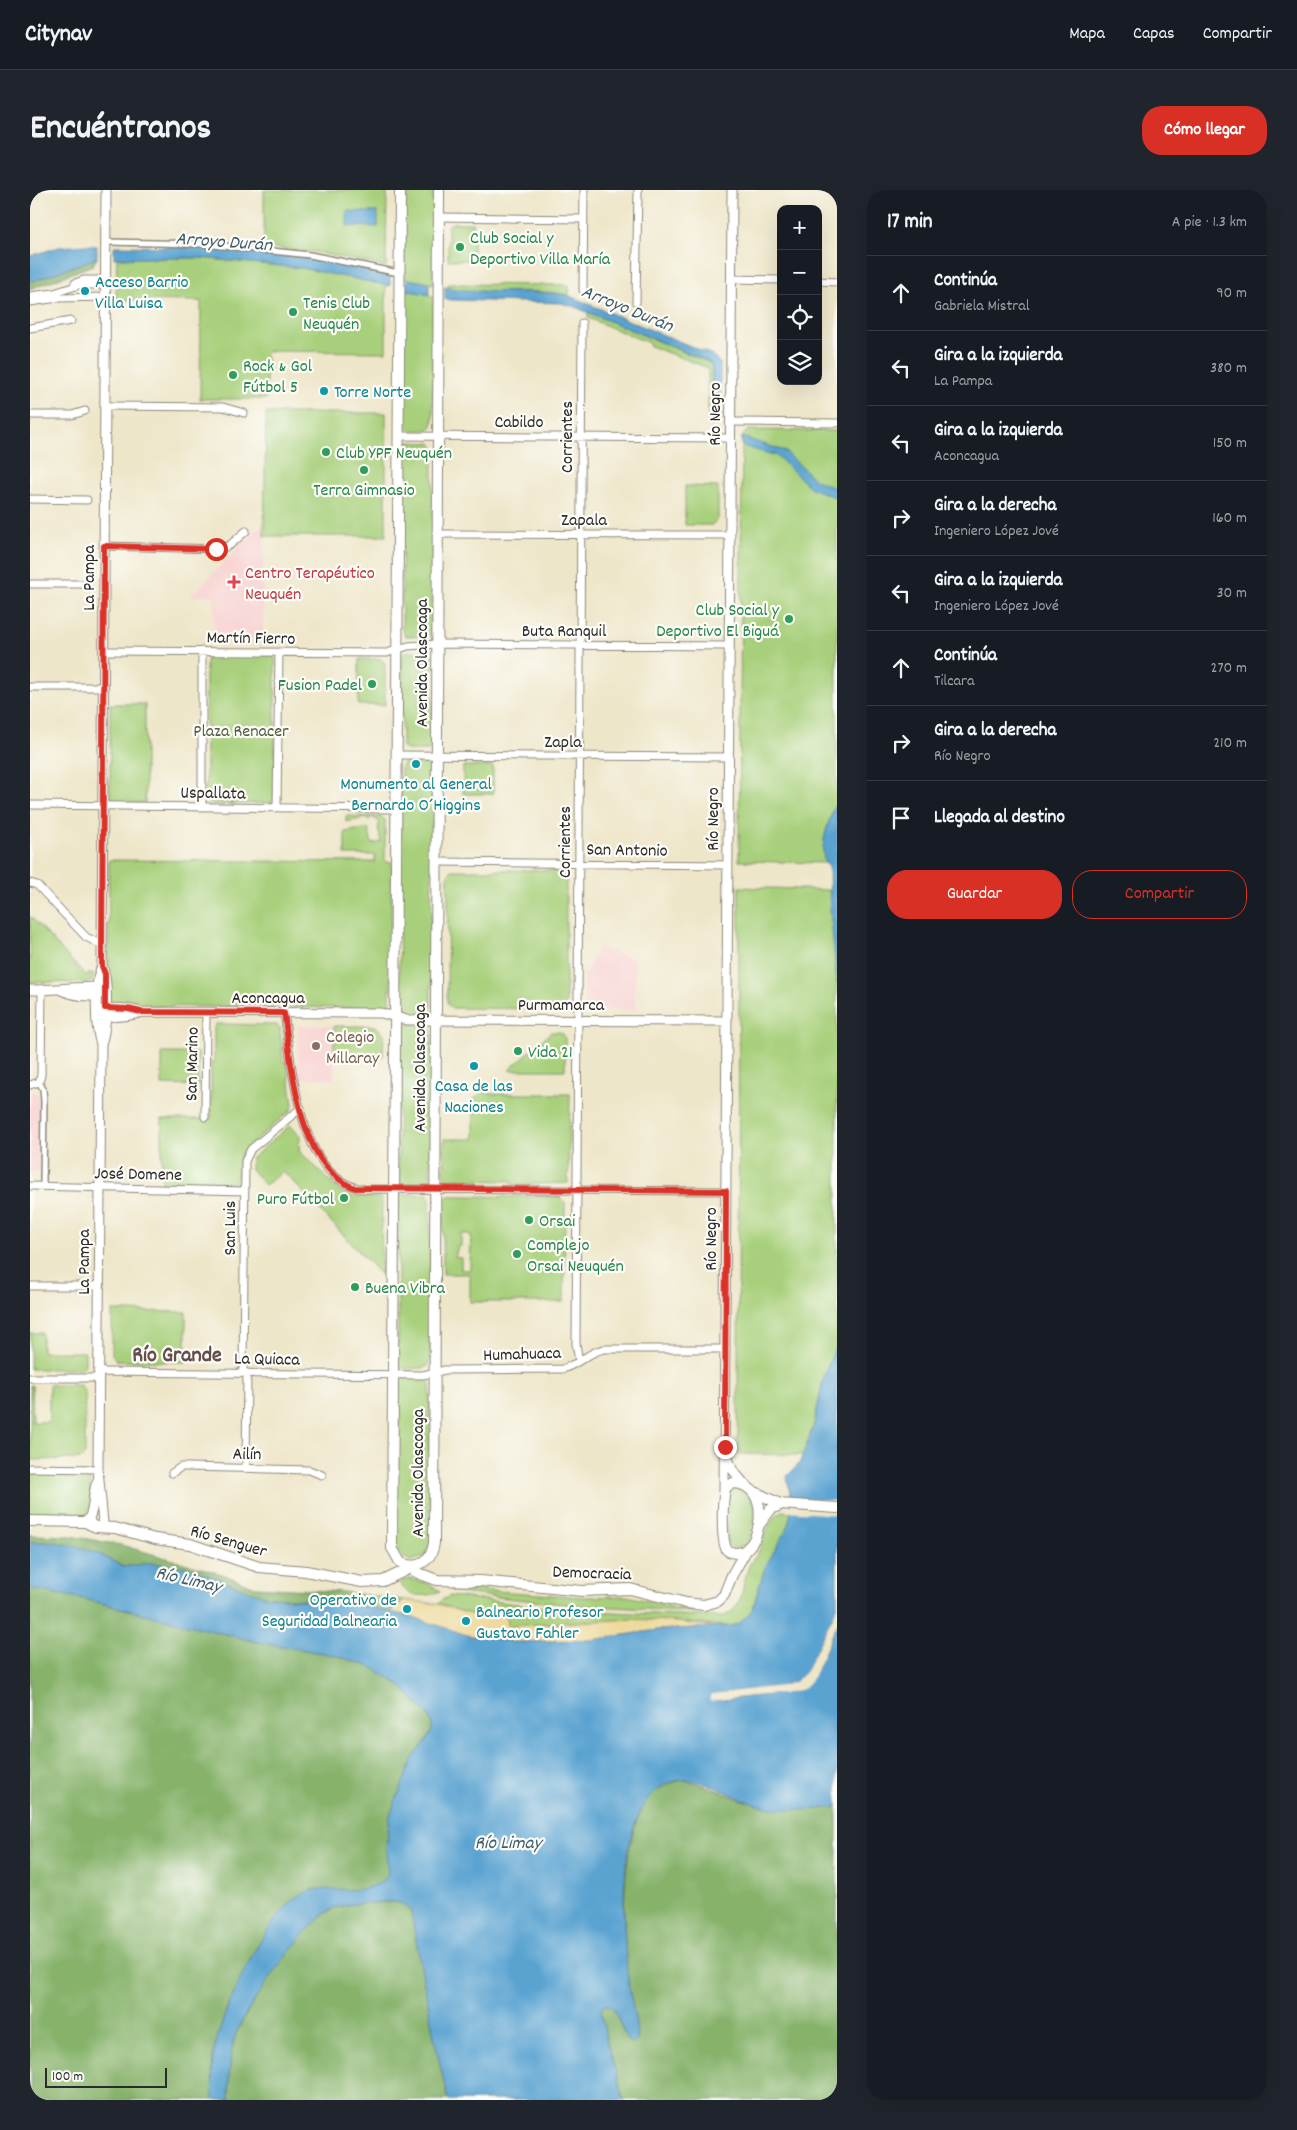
<!DOCTYPE html>
<html lang="es">
<head>
<meta charset="utf-8">
<style>
  body { margin:0; font-family:Dekko,sans-serif; background:#20242c; color:#f1f3f6 }
  .controls { position:absolute; right:15px; top:15px; display:grid; overflow:hidden; border-radius:10px; box-shadow:0 5px 20px #0002 }
  .controls button { width:45px; height:45px; display:grid; place-items:center; padding:0; border:0; border-bottom:1px solid #363941; background:#171b24; color:#f1f3f6; font:25px sans-serif }
  .scale { position:absolute; left:15px; bottom:12px; width:122px; box-sizing:border-box; padding-left:5px; border:2px solid #2b2b2b; border-top:0; font-size:14px; line-height:18px; white-space:nowrap; color:#2b2b2b; -webkit-text-stroke:4px #fdfcf7; paint-order:stroke }
  .stop { position:absolute; width:15px; height:15px; margin:-11px; border:4px solid #d93025; border-radius:50%; background:#fff }
  .stop.end { background:#d93025; border-color:#fff; box-shadow:0 1px 5px #0008 }
  .list { margin:0; padding:0; list-style:none }
  h2 { display:flex; justify-content:space-between; align-items:center; height:65px; margin:0; padding:0 20px; font-size:21px }
  h2 small { font-size:16px; font-weight:400; color:#9ea1a6 }
  .list li { display:grid; grid-template-columns:32px 1fr auto; gap:15px; align-items:center; box-sizing:border-box; height:75px; padding:0 20px; border-top:1px solid #363941 }
  .list b { display:block; font-size:19px; white-space:nowrap }
  .list p { margin:0; font-size:16px; white-space:nowrap; color:#9ea1a6 }
  .list em { font-size:16px; font-style:normal; color:#9ea1a6 }
  .actions { display:flex; gap:10px; padding:15px 20px }
  .actions a { flex:1; padding:11px 0; border:1px solid #d93025; border-radius:20px; text-align:center; font-size:18px; color:#d93025 }
  .actions .main { background:#d93025; color:#fff }
  .icon { flex:none; width:28px; height:28px; fill:none; stroke:currentColor; stroke-width:2; stroke-linecap:round; stroke-linejoin:round }
  .map { position:relative; flex:none; width:807px; height:1910px; overflow:hidden; border-radius:20px }
  header { display:flex; align-items:center; gap:30px; box-sizing:border-box; height:70px; padding:0 25px; background:#171b24; border-bottom:1px solid #363941 }
  header strong { font-size:24px }
  nav { display:flex; gap:28px; margin-inline-start:auto; font-size:18px }
  .intro { display:flex; align-items:center; justify-content:space-between; box-sizing:border-box; height:120px; padding:0 30px }
  h1 { margin:0; font-size:35px }
  .button { padding:12px 22px; border-radius:20px; background:#d93025; color:#fff; font-size:18px; font-weight:700 }
  main { display:flex; gap:30px; padding:0 30px }
  aside { flex:1; background:#171b24; border-radius:20px; box-shadow:0 5px 20px #0002 }
  .map>svg:first-child { display:block }
</style>
</head>
<body>
<header>
<strong>Citynav</strong>
<nav><a>Mapa</a><a>Capas</a><a>Compartir</a></nav>
</header>
<div class="intro"><h1>Encuéntranos</h1><a class="button">Cómo llegar</a></div>
<main>
<div class="map">
<svg width="807" height="1910" viewBox="0 0 807 1910">
  <rect width="100%" height="100%" fill="#fdfcf7"/>
  <filter id="ink" filterUnits="userSpaceOnUse"><feTurbulence type="fractalNoise" baseFrequency=".02" numOctaves="2"/><feDisplacementMap in="SourceGraphic" scale="10" xChannelSelector="R" yChannelSelector="G"/><feConvolveMatrix kernelMatrix="1 2 1 2 8 2 1 2 1" color-interpolation-filters="sRGB"/></filter>
  <filter id="wash" filterUnits="userSpaceOnUse"><feTurbulence type="fractalNoise" baseFrequency=".0096" numOctaves="4" result="noise"/><feDisplacementMap in="SourceGraphic" scale="20" xChannelSelector="R" yChannelSelector="G"/><feGaussianBlur stdDeviation="1.12" result="paint"/><feColorMatrix in="noise" values="0 0 0 0 0 0 0 0 0 0 0 0 0 0 0 0 0 1.4 0 .05"/><feComposite in="paint" operator="in"/></filter>
  <g filter="url(#wash)">
    <rect width="100%" height="100%" fill="#eee6c9"/>
    <!-- built -->
    <path fill="#f7d0cf" d="M234,333L233,453H184V406H160Z
      M568,758L605,769V820H560L554,814V787Z
      M267,835L304,836V889L269,888Z
      M0,901H5L10,906V979L5,983H0Z"/>
    <!-- green -->
    <path fill="#a8d07b" stroke="#6a7e53" fill-rule="evenodd" d="M234,0H357L356,77L285,62L234,57Z
      M373,0H403V94L373,88Z
      M422,33H443V70H418V36Z
      M87,68H170L271,78L356,95V162L236,161V209H170L171,111L86,110Z
      M418,94L539,95V105C499,97 458,106 419,98Z
      M373,99L403,106V232L401,238C394,241 380,242 373,236Z
      M558,122L680,173L682,177V218L691,228L685,235H678V178L620,156L619,153L558,128Z
      M236,223H356V346H234Z
      M718,240L807,241V610C800,629 789,652 795,673L709,671L712,247Z
      M377,252L401,253L403,256L402,441L400,445L395,447L375,446L372,439L373,254Z
      M655,296L688,297V329L682,335H655Z
      M375,462H397L403,465L402,557L399,560H376L372,557V465Z
      M184,465H240L245,468V608L241,613L182,614L176,611V472L178,467Z
      M329,469H351L355,473V515H328Z
      M80,514H115V613H85L80,610Z
      M376,570H398L402,575L401,820L396,825C387,825 374,828 369,820L371,576Z
      M433,576H463V604H433Z
      M316,626L351,627L355,630V672H362L360,816L353,818L85,816L80,814L78,809L79,670L345,672V665H315V642L338,638L342,654L351,652L348,638L350,637L348,636L350,632L342,627L339,630L336,628L316,632Z
      M422,680H530L536,684V814L531,819L421,818L417,813L418,684Z
      M709,697L799,700L807,793V1158H805L794,1186L784,1234L773,1265L708,1264Z
      M0,726L57,787L58,784H64L62,791L57,793L0,792Z
      M186,834L247,835L250,838L253,872H257L263,915L261,920L212,962C206,972 211,985 204,993L132,994V929H181V872H184V838Z
      M373,834L399,835L402,841L400,987L399,994C391,998 375,998 368,991L369,839Z
      M304,836H346L354,844L353,866H304Z
      M521,842H530L535,848V880H479Z
      M132,863H168V896L132,895Z
      M456,898L461,904H540L538,993L482,995V991L419,990L414,986V949H444V909Z
      M260,935L270,946L269,961L316,1006L348,1007L352,1010L351,1085L253,981L235,995L221,979V969Z
      M371,1004H397L400,1009V1170L398,1176L394,1178L374,1179L368,1174V1007Z
      M419,1006L530,1007L535,1012L534,1112H440V1084H413V1011ZM431,1044H441L440,1080H431V1068L425,1067L428,1056H431Z
      M82,1121L156,1122V1172L87,1171L82,1164Z
      M0,1143H12V1162H55V1175L50,1179H0Z
      M373,1188L396,1189L400,1194V1353L395,1366L381,1371L372,1367L364,1352L368,1194Z
      M0,1195H2L3,1232H19V1195H50L55,1201V1265L50,1269L0,1270Z
      M0,1283L57,1284L60,1286L61,1316L55,1328L51,1329L48,1324H0Z
      M704,1298C733,1305 726,1335 716,1355L704,1359L697,1354L698,1303Z
      M753,1321L761,1322L760,1332L722,1420L708,1434L700,1436L602,1429L477,1436V1426H446L408,1414L412,1410L420,1406L539,1420L691,1427C715,1420 711,1395 719,1376C721,1370 726,1368 728,1363C735,1349 737,1328 753,1321Z
      M380,1389L397,1393L410,1401C397,1408 376,1408 370,1392Z
      M436,1399L553,1407L597,1406L664,1422L533,1414L438,1404L420,1400Z"/>
    <!-- forest -->
    <path fill="#86b26b" stroke="#586e4b" d="M67,68L63,75L0,99V92Z
      M0,1345L41,1346L91,1355L192,1384L225,1397L314,1402L374,1410L361,1423L320,1414L233,1406L156,1377L119,1373L93,1377L68,1363L46,1356L23,1352H0Z
      M0,1399L50,1408L227,1452L305,1465L341,1477L370,1495L398,1524L402,1533V1541L397,1550L383,1568L360,1625L356,1660L358,1685C340,1706 307,1700 282,1700L198,1814L183,1863V1910H0Z
      M653,1590C674,1593 692,1603 712,1610C743,1620 774,1620 807,1617V1910H594L577,1853L571,1821L573,1816L578,1815L583,1818L598,1851L607,1846C593,1793 584,1655 617,1610C625,1599 640,1593 653,1590Z
      M361,1712C371,1712 375,1713 381,1722L405,1852L418,1910H199C199,1890 199,1869 204,1850C211,1824 277,1730 301,1720C319,1712 341,1713 361,1712Z"/>
    <!-- sand -->
    <path fill="#eeda9e" stroke="#8c8264" d="M374,1410L408,1414L446,1426H477L478,1436L602,1429L637,1431L689,1437L627,1440L562,1450L484,1452L432,1445L383,1427L361,1423Z"/>
    <!-- water -->
    <path fill="#5aa3d1" stroke="#42677e" d="M317,21L348,22V37L317,36Z
      M55,55L67,56V68L0,92V66L29,57Z
      M84,56L173,57L280,68L360,85V96L271,78L170,68H84Z
      M377,89L399,93V105L376,100Z
      M415,97C455,105 497,99 537,105L682,165L690,173L691,228L682,218V177L680,173L675,170L545,117L531,113L422,110L415,109Z
      M712,247L755,261L784,289L807,299V308L781,298L747,266L712,256Z
      M807,610V793L800,718L799,677L795,673C789,651 800,630 807,610Z
      M805,1158H807V1418L776,1481L765,1492L751,1496L682,1504L681,1511L766,1502L784,1486L807,1434V1617C780,1620 754,1622 728,1615C706,1609 675,1588 652,1590C579,1597 593,1746 599,1796C601,1812 609,1837 606,1852L603,1854L598,1851L583,1818L578,1815L573,1816L571,1821L577,1853L594,1910H418L405,1852L381,1722C372,1708 358,1712 344,1713C329,1714 311,1713 299,1721C276,1734 211,1823 204,1849C199,1869 199,1890 199,1910H183C183,1894 181,1876 184,1861C192,1822 240,1708 283,1700C309,1696 338,1708 358,1685L356,1660L360,1625L383,1568L397,1550L402,1541V1533L398,1524L370,1495L341,1477L305,1465L227,1452L50,1408L0,1399V1352H23L46,1356L68,1363L93,1377L119,1373L156,1377L233,1406L338,1417L383,1427L440,1446L458,1447L484,1452L562,1450L627,1440L700,1436L708,1434L722,1420L735,1377L757,1339L762,1317L757,1286L769,1274L777,1254L784,1234L794,1186Z"/>
    <!-- pier -->
    <path fill="#eee6c9" d="M758,1308L807,1311V1325L759,1321Z
      M807,1418L806,1426L778,1482L767,1494L752,1498L710,1502L682,1508L753,1501L771,1497L782,1484L807,1432L784,1486L773,1499L754,1504L724,1505L681,1511L679,1509L682,1504L751,1496L765,1492L776,1481Z"/>
  </g>
  <g filter="url(#ink)">
    <g fill="none" stroke-linecap="round" stroke-linejoin="round">
      <!-- pedestrian casing -->
      <g stroke="#8c887a" stroke-width="8">
        <path id="pedestrian" d="M76,52L174,54L280,65L369,83
          M9,892L13,899L14,911L13,996"/>
      </g>
      <!-- minor casing -->
      <g stroke="#8c887a" stroke-width="9">
        <path id="minor" d="M408,27L553,29
          M701,89L751,90
          M788,91L807,92
          M45,93L54,90H73
          M553,100L554,0
          M0,106L24,103L49,95H76
          M0,112L28,108L76,107
          M606,112L608,0
          M0,138L41,131
          M75,216L193,217L214,223
          M0,225H42L55,221
          M700,232L807,233
          M368,246L700,248
          M0,309L57,310
          M407,344L700,345
          M74,356L190,359L200,355L216,341
          M0,394H55
          M74,461L357,463L378,456L407,454L699,456
          M0,497H73
          M367,565L699,567
          M0,615L366,619
          M172,617V461
          M247,617L249,462
          M406,672L698,675
          M0,693L7,695L56,747L72,755
          M254,823C262,873 268,992 334,999L696,1001
          M0,895L9,892L11,885L12,800
          M175,927L176,823
          M0,996L215,1001
          M0,1096H69
          M549,1171L546,1154L552,133
          M69,1182L393,1185L415,1180L532,1179C548,1175 558,1162 574,1159H696
          M213,1183L215,971L221,959L271,918
          M0,1188H69
          M0,1278L68,1279
          M216,1278L217,1183
          M142,1283L151,1277H158L279,1280L292,1285"/>
      </g>
      <!-- tertiary casing -->
      <g stroke="#8c887a" stroke-width="11">
        <path id="tertiary" d="M0,800C23,800 45,797 68,797L71,799
          M31,800C42,805 61,809 72,803
          M68,822C81,816 97,818 111,822L351,823L377,830L697,831
          M70,823C81,829 98,826 110,823
          M71,854C65,838 64,792 72,776L76,0
          M697,1265L702,1279L716,1296
          M694,1304L702,0
          M61,1335L59,1328C66,1316 61,1302 68,1290
          M69,1337L73,1333L68,1279L71,854C77,838 79,791 72,776"/>
      </g>
      <!-- secondary casing -->
      <g stroke="#8c887a" stroke-width="12">
        <path id="secondary" d="M370,0L362,1358L370,1372L388,1383L407,1390L451,1391L552,1401L600,1399L656,1413L674,1415L688,1411L694,1405L702,1385L718,1357
          M703,1293C748,1293 729,1380 697,1360C691,1351 692,1307 696,1297Z
          M723,1301L750,1314L807,1318
          M0,1331L55,1332L66,1337L85,1338L125,1349L160,1354L229,1377L276,1381L332,1392L353,1391L385,1376
          M729,1335L741,1319L753,1314
          M376,1375C392,1378 402,1368 404,1353L409,0"/>
      </g>
      <!-- pedestrian -->
      <use href="#pedestrian" stroke="#fff" stroke-width="5"/>
      <!-- minor -->
      <use href="#minor" stroke="#fff" stroke-width="7"/>
      <!-- tertiary -->
      <use href="#tertiary" stroke="#fff" stroke-width="9"/>
      <!-- secondary -->
      <use href="#secondary" stroke="#fff" stroke-width="10"/>
    </g>
  </g>
  <g fill="none" stroke-linecap="round" stroke-linejoin="round" filter="url(#ink)">
    <!-- route -->
    <path stroke="#d93025" stroke-width="6" d="M186,359L74,356L72,776L75,784V818L98,819L111,822L254,823C262,875 267,977 325,998L696,1001L695,1257"/>
  </g>
  <!-- markers -->
  <g fill="#2e9e5b" stroke="#fdfcf7" stroke-width="2">
    <circle cx="430" cy="57" r="5"/>
    <circle cx="263" cy="122" r="5"/>
    <circle cx="203" cy="185" r="5"/>
    <circle cx="296" cy="262" r="5"/>
    <circle cx="334" cy="280" r="5"/>
    <circle cx="759" cy="429" r="5"/>
    <circle cx="342" cy="494" r="5"/>
    <circle cx="488" cy="861" r="5"/>
    <circle cx="314" cy="1008" r="5"/>
    <circle cx="499" cy="1030" r="5"/>
    <circle cx="487" cy="1064" r="5"/>
    <circle cx="325" cy="1097" r="5"/>
  </g>
  <g fill="#0f9aa8" stroke="#fdfcf7" stroke-width="2">
    <circle cx="55" cy="101" r="5"/>
    <circle cx="294" cy="201" r="5"/>
    <circle cx="386" cy="574" r="5"/>
    <circle cx="444" cy="876" r="5"/>
    <circle cx="377" cy="1419" r="5"/>
    <circle cx="436" cy="1431" r="5"/>
  </g>
  <path fill="#e0444e" stroke="#fdfcf7" stroke-width="2" d="M201.5 384.5h5v5h5v5h-5v5h-5v-5h-5v-5h5z"/>
  <circle fill="#8d6e63" stroke="#fdfcf7" stroke-width="2" cx="286" cy="856" r="5"/>
  <g text-anchor="middle" stroke-width="4.5" stroke-linejoin="round" paint-order="stroke">
    <!-- leisure labels -->
    <g font-size="18" fill="#27864d" stroke="#fdfcf7" text-anchor="start">
      <text x="440" y="53">Club Social y<tspan x="440" dy="21">Deportivo Villa María</tspan></text>
      <text x="273" y="118">Tenis Club<tspan x="273" dy="21">Neuquén</tspan></text>
      <text x="213" y="181">Rock &amp; Gol<tspan x="213" dy="21">Fútbol 5</tspan></text>
      <text x="306" y="268">Club YPF Neuquén</text>
      <text x="334" y="305" text-anchor="middle">Terra Gimnasio</text>
      <text x="749" y="425" text-anchor="end">Club Social y<tspan x="749" dy="21">Deportivo El Biguá</tspan></text>
      <text x="332" y="500" text-anchor="end">Fusion Padel</text>
      <text x="498" y="867">Vida 21</text>
      <text x="304" y="1014" text-anchor="end">Puro Fútbol</text>
      <text x="509" y="1036">Orsai</text>
      <text x="497" y="1060">Complejo<tspan x="497" dy="21">Orsai Neuquén</tspan></text>
      <text x="335" y="1103">Buena Vibra</text>
    </g>
    <!-- culture labels -->
    <g font-size="18" fill="#0d838f" stroke="#fdfcf7" text-anchor="start">
      <text x="65" y="97">Acceso Barrio<tspan x="65" dy="21">Villa Luisa</tspan></text>
      <text x="304" y="207">Torre Norte</text>
      <text x="386" y="599" text-anchor="middle">Monumento al General<tspan x="386" dy="21">Bernardo O´Higgins</tspan></text>
      <text x="444" y="901" text-anchor="middle">Casa de las<tspan x="444" dy="21">Naciones</tspan></text>
      <text x="367" y="1415" text-anchor="end">Operativo de<tspan x="367" dy="21">Seguridad Balnearia</tspan></text>
      <text x="446" y="1427">Balneario Profesor<tspan x="446" dy="21">Gustavo Fahler</tspan></text>
    </g>
    <!-- street labels -->
    <g font-size="18" fill="#2b2b2b" stroke="#fdfcf7">
      <text transform="translate(684 224) rotate(-90)" y="6">Río Negro</text>
      <text x="489" y="237">Cabildo</text>
      <text transform="translate(536 247) rotate(-90)" y="6">Corrientes</text>
      <text x="554" y="335">Zapala</text>
      <text transform="translate(58 388) rotate(-90)" y="6">La Pampa</text>
      <text x="534" y="446">Buta Ranquil</text>
      <text transform="translate(221 447) rotate(1)" y="6">Martín Fierro</text>
      <text transform="translate(391 473) rotate(-90)" y="6">Avenida Olascoaga</text>
      <text x="533" y="557">Zapla</text>
      <text transform="translate(183 602) rotate(1)" y="6">Uspallata</text>
      <text transform="translate(682 629) rotate(-90)" y="6">Río Negro</text>
      <text transform="translate(534 652) rotate(-90)" y="6">Corrientes</text>
      <text transform="translate(597 659) rotate(1)" y="6">San Antonio</text>
      <text x="238" y="813">Aconcagua</text>
      <text x="531" y="820">Purmamarca</text>
      <text transform="translate(161 874) rotate(-89)" y="6">San Marino</text>
      <text transform="translate(389 878) rotate(-90)" y="6">Avenida Olascoaga</text>
      <text transform="translate(108 983) rotate(1)" y="6">José Domene</text>
      <text transform="translate(199 1038) rotate(-90)" y="6">San Luis</text>
      <text transform="translate(680 1049) rotate(-90)" y="6">Río Negro</text>
      <text transform="translate(53 1072) rotate(-90)" y="6">La Pampa</text>
      <text transform="translate(492 1163) rotate(-2)" y="6">Humahuaca</text>
      <text transform="translate(237 1168) rotate(1)" y="6">La Quiaca</text>
      <text transform="translate(217 1263) rotate(1)" y="6">Ailín</text>
      <text transform="translate(387 1283) rotate(-90)" y="6">Avenida Olascoaga</text>
      <text transform="translate(199 1350) rotate(16)" y="6">Río Senguer</text>
      <text transform="translate(562 1382) rotate(2)" y="6">Democracia</text>
    </g>
    <!-- health labels -->
    <g font-size="18" fill="#be3a42" stroke="#fdfcf7" text-anchor="start">
      <text x="215" y="388">Centro Terapéutico<tspan x="215" dy="21">Neuquén</tspan></text>
    </g>
    <!-- park labels -->
    <g font-size="18" fill="#505d43" stroke="#fdfcf7">
      <text x="211" y="546">Plaza Renacer</text>
    </g>
    <!-- education labels -->
    <g font-size="18" fill="#785e54" stroke="#fdfcf7" text-anchor="start">
      <text x="296" y="852">Colegio<tspan x="296" dy="21">Millaray</tspan></text>
    </g>
    <!-- water labels -->
    <g font-size="19" font-style="italic" fill="#3e5b6d" stroke="#fdfcf7">
      <text transform="translate(194 50) rotate(4)" y="7">Arroyo Durán</text>
      <text transform="translate(598 117) rotate(22)" y="7">Arroyo Durán</text>
      <text transform="translate(159 1388) rotate(13)" y="7">Río Limay</text>
      <text x="478" y="1658">Río Limay</text>
    </g>
    <!-- district labels -->
    <g font-size="22" font-weight="bold" fill="#654f4e" stroke="#fdfcf7">
      <text x="147" y="1171">Río Grande</text>
    </g>
  </g>
</svg>
<div class="controls">
<button>+</button>
<button>−</button>
<button><svg class="icon" aria-label="locate" viewBox="0 0 24 24"><circle cx="12" cy="12" r="6"/><path d="M12 2v4M12 18v4M2 12h4M18 12h4"/></svg></button>
<button><svg class="icon" aria-label="layers" viewBox="0 0 24 24"><path d="M12 4l9 5-9 5-9-5zM3 14l9 5 9-5"/></svg></button>
</div>
<div class="scale">100 m</div>
<div class="stop" style="left:186px;top:359px"></div>
<div class="stop end" style="left:695px;top:1257px"></div>
</div>
<aside>
<h2>17 min<small>A pie · 1.3 km</small></h2>
<ul class="list">
<li><svg class="icon" aria-label="ahead" viewBox="0 0 24 24"><path d="M12 20V5M6 11l6-6 6 6"/></svg><div><b>Continúa</b><p>Gabriela Mistral</p></div><em>90 m</em></li>
<li><svg class="icon" aria-label="left" viewBox="0 0 24 24"><path d="M17 20v-9H6M10 6l-5 5 5 5"/></svg><div><b>Gira a la izquierda</b><p>La Pampa</p></div><em>380 m</em></li>
<li><svg class="icon" aria-label="left" viewBox="0 0 24 24"><path d="M17 20v-9H6M10 6l-5 5 5 5"/></svg><div><b>Gira a la izquierda</b><p>Aconcagua</p></div><em>150 m</em></li>
<li><svg class="icon" aria-label="right" viewBox="0 0 24 24"><path d="M7 20v-9h11M14 6l5 5-5 5"/></svg><div><b>Gira a la derecha</b><p>Ingeniero López Jové</p></div><em>160 m</em></li>
<li><svg class="icon" aria-label="left" viewBox="0 0 24 24"><path d="M17 20v-9H6M10 6l-5 5 5 5"/></svg><div><b>Gira a la izquierda</b><p>Ingeniero López Jové</p></div><em>30 m</em></li>
<li><svg class="icon" aria-label="ahead" viewBox="0 0 24 24"><path d="M12 20V5M6 11l6-6 6 6"/></svg><div><b>Continúa</b><p>Tilcara</p></div><em>270 m</em></li>
<li><svg class="icon" aria-label="right" viewBox="0 0 24 24"><path d="M7 20v-9h11M14 6l5 5-5 5"/></svg><div><b>Gira a la derecha</b><p>Río Negro</p></div><em>210 m</em></li>
<li><svg class="icon" aria-label="arrive" viewBox="0 0 24 24"><path d="M6 21V4h12l-3 4 3 4H6"/></svg><div><b>Llegada al destino</b></div></li>
</ul>
<div class="actions"><a class="main">Guardar</a><a>Compartir</a></div>
</aside>
</main>
</body>
</html>
